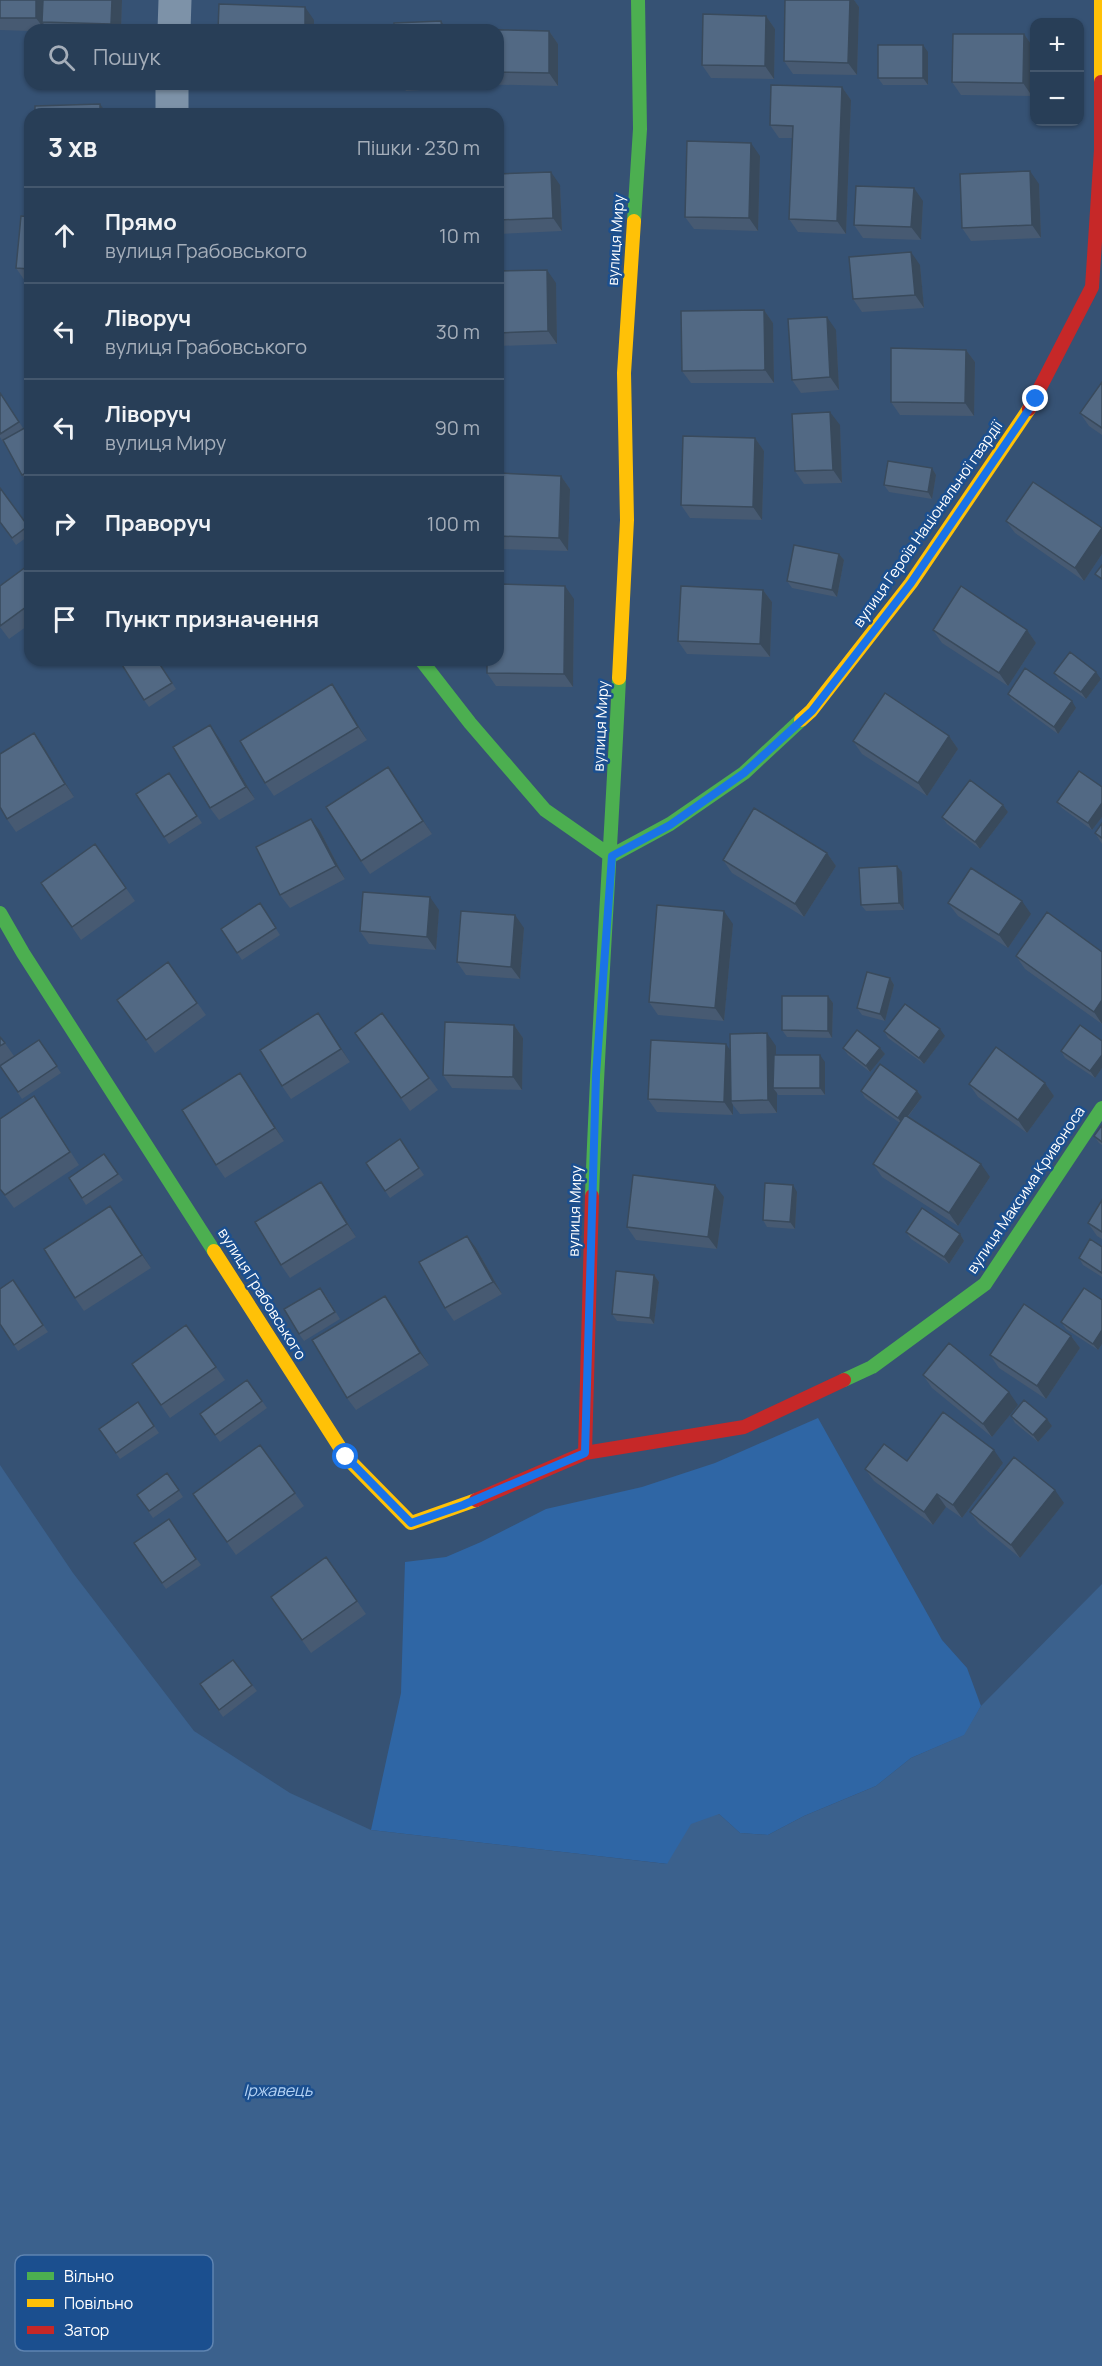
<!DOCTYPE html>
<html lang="uk">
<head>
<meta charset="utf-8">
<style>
  body { margin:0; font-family:Manrope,sans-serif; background:#30455d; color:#f1f3f6 }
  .controls { position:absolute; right:18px; top:18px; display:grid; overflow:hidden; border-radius:12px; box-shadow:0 2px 4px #0004 }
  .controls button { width:54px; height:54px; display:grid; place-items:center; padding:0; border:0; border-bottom:2px solid #44576d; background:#283e57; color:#f1f3f6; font:30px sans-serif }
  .stop { position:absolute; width:18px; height:18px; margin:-14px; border:4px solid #1a73e8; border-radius:50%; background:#fff }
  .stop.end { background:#1a73e8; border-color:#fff; box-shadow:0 2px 6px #0008 }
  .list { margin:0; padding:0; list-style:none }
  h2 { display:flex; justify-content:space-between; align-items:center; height:78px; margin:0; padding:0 24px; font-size:26px }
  h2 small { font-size:20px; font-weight:400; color:#a5aeba }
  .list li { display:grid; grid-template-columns:39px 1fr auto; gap:18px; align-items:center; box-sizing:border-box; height:96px; padding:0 24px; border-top:2px solid #44576d }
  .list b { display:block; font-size:22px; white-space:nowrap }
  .list p { margin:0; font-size:20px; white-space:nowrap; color:#a5aeba }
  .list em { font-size:20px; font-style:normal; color:#a5aeba }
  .icon { flex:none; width:33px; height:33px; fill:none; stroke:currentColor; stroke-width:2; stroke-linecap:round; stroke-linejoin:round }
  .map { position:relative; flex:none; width:1102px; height:2366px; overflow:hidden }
  .search { position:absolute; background:#283e57; box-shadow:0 2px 4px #0004; left:24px; top:24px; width:480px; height:66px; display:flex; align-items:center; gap:15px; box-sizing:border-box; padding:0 21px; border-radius:18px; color:#a5aeba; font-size:22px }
  .panel { position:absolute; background:#283e57; box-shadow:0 2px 4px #0004; left:24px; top:108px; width:480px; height:558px; border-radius:18px }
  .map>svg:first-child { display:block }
</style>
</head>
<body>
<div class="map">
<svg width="1102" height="2366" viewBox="0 0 1102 2366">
  <rect width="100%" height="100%" fill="#365274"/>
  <!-- green -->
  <path fill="#2f66a5" d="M818,1418L942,1640L967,1668L981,1706L965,1735L911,1758L876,1786L804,1816L768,1835L740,1833L719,1814L668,1864L371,1830L401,1693L405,1562L446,1557L481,1542L546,1509L642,1487L715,1463Z"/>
  <!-- water -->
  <path fill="#3b618d" d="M0,1465L73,1573L194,1731L290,1793L371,1830L667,1864L691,1824L719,1814L740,1833L768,1835L804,1816L876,1786L911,1758L964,1735L981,1706L1102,1584V2366H0Z"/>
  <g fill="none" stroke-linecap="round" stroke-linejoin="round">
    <!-- street -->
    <path stroke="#7d92a8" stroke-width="33" d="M174,30L175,0
      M172,114V84"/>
    <!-- fast -->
    <path stroke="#4caf50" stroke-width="14" d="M634,221L640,129L638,0
      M421,660L470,723L545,810L611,856L670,824L744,773L801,720
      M0,913L23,953L214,1251
      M592,1196C598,1023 611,851 619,678
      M844,1380L872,1367L985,1284L1102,1108"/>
    <!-- slow -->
    <path stroke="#ffc107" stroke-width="14" d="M1101,0V82
      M619,678L627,520L624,373L634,221
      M801,720L811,711L911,583L1029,409
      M214,1251L346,1457L411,1523L476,1500"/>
    <!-- jam -->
    <path stroke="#c62828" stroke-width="14" d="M1029,409L1092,287L1101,150V82
      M585,1453L592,1196
      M476,1500L585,1453L744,1427L844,1380"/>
  </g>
  <!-- wall -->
  <path fill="#475a72" d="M0,0H122L121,30H48L45,25V30H30V31L0,30Z
    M785,0H854L859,7L857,75L793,74L784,61Z
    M766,16L775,29L774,79L711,78L702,65Z
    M498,30L549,31L558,44V86L471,84H498Z
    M1024,34L1033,47L1032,96L961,95L952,82Z
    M928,52V85H883L878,78Z
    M401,84H452L453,88L406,91Z
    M842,87L851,100L846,234L798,232L789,219L792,138H779L770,125Z
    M760,156L758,231L694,229L685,217Z
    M498,174L560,185L562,231L498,234Z
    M1039,184L1041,238L971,241L962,228Z
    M923,201L921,240L863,238L854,225Z
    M30,217V281H25L16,268Z
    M920,265L924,308L862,312L853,299Z
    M498,271L556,283L557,344L498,346Z
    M764,310L773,323L774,383H691L682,371Z
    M836,330L839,390L801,393L792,380Z
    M966,350L975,362L974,416L900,415L891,402Z
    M1102,382V435L1089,426L1080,413Z
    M0,393L23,428L16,433L30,425V480L27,482L22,475L4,441L3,442L0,437Z
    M840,425L842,483L804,484L795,471Z
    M755,438L764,451L762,520L690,518L681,505Z
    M932,468L936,475L932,499L889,492L884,485Z
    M498,473L561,476L570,489L568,551L498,549Z
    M0,488L30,529V535L16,545L0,522Z
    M1006,521L1102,528V554L1084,581L1015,533Z
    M839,554L844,560L837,597L792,588L787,581Z
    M30,564V624L9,639L0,627V586Z
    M763,590L772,602L770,657L687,654L678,641Z
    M574,599L573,687L496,686L487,673Z
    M933,630H1027L1036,643L1008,686L942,643Z
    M158,660L176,689L149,707L144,700Z
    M437,660H471V665H440Z
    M1054,673L1101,679L1086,699L1059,680Z
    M332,684L367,740L274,796L265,783Z
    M1008,694L1076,708L1058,734L1012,700Z
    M949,736L958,749L927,796L862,754L853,741Z
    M219,738L255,799L219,820L210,808Z
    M43,746L74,797L16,832L7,819Z
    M169,773L202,823L169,844L136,794Z
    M397,780L432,834L370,874L361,861Z
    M1102,787V817L1092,830L1062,808L1057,802Z
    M1003,805L1008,812L980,849L947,824L942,817Z
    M1102,823V844L1095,833Z
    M320,831L345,879L290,908L280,895Z
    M95,844L135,901L81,940L41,883Z
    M827,853L836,866L804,917L732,873L723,860Z
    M897,866L902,872L904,910L866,911L861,905Z
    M260,903L280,935L242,960L221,929Z
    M948,903L1031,914L1008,948L958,916Z
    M439,910L436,950L369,944L360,931Z
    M733,924L724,1021L658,1015L649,1002Z
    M524,928L520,979L466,975L457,962Z
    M1102,952V1024L1025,969L1016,956Z
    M168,962L206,1015L155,1053L117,1000Z
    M890,978L894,985L885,1021L862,1015L857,1008Z
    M828,996L833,1003L832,1038L787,1037L782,1030Z
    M318,1013L350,1062L291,1099L282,1086Z
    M382,1013L438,1090L410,1111L355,1033Z
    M514,1025L523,1038L522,1090L452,1088L443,1075Z
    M884,1031L945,1036L924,1064L888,1038Z
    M0,1036L14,1056L0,1065Z
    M39,1040L61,1073L22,1099L0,1066Z
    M1102,1041V1068L1095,1078L1065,1058L1061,1051Z
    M776,1046V1055L825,1062V1095H778L777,1093V1113L740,1114L733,1105V1115L657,1112L648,1099L730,1050Z
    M843,1048H880L885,1054L870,1072L848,1055Z
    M1045,1083L1054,1096L1027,1133L978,1097L969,1084Z
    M249,1086L284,1141L225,1178L216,1165Z
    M861,1091H917L922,1097L908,1117L990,1177L958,1226L882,1177L873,1164L900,1123L865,1098Z
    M43,1109L79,1165L14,1208L0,1189Z
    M1102,1125V1145L1099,1143L1094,1136Z
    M400,1139L424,1175L390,1198L366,1163Z
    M104,1154L123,1180L86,1205L69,1178Z
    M797,1192L795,1229L767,1227L763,1220Z
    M330,1194L356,1237L290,1278L281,1265Z
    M724,1197L717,1249L636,1240L627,1227Z
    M1102,1200V1239L1097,1236L1088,1223Z
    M110,1206L151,1268L84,1311L75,1298Z
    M906,1232L960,1234L964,1241L949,1264L911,1239Z
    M1102,1247V1277L1083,1265L1079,1258Z
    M476,1248L502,1294L454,1321L445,1308Z
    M654,1275L659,1282L654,1324L617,1321L612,1314Z
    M13,1280L48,1332L18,1351L0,1324Z
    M325,1294L340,1319L304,1341L299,1334Z
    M385,1296L429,1365L356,1410L347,1398Z
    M1102,1300V1344L1098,1350L1066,1329L1061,1322Z
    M186,1325L225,1380L170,1418L132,1364Z
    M1071,1336L1080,1348L1046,1399L999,1368L990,1355Z
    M923,1375L1018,1405L992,1437L932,1388Z
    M247,1380L267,1408L220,1442L200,1414Z
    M138,1402L159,1433L120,1459L99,1429Z
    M1011,1416L1047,1419L1052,1426L1038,1442L1015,1423Z
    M260,1445L304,1506L236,1555L193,1494Z
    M907,1461L1003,1463L962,1518L946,1507L933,1525L874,1481L865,1469Z
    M167,1473L183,1497L153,1518L137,1495Z
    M1064,1503L1020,1558L979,1524L970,1512Z
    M169,1519L201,1565L166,1589L134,1543Z
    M271,1597L357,1601L366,1614L311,1653Z
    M233,1660L257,1691L223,1717L200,1684Z"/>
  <!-- shaded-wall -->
  <path fill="#394a5c" d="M36,0H45L42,22L45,25V30L36,18Z
    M112,0H122L121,30H116L111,24Z
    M850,0H854L859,7L857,75L848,63Z
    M305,7L314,20V30H305Z
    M766,16L775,29L774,79L765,66Z
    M441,21L447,30H442Z
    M549,31L558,44V86L549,73Z
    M1024,34L1033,47L1032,96L1023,83Z
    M923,45L928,52V85L923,78Z
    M842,87L851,100L846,234L837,221Z
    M100,104L107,114H100Z
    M751,143L760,156L758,231L749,218Z
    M1030,171L1039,184L1041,238L1032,225Z
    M551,172L560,185L562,231L553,218Z
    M914,188L923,201L921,240L911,227Z
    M911,252L920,265L924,308L915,295Z
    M547,270L556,283L557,344L548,331Z
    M764,310L773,323L774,383L765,370Z
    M827,317L836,330L839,390L830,377Z
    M966,350L975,362L974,416L965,403Z
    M830,412L840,425L842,483L833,470Z
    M755,438L764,451L762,520L753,507Z
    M932,468L936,475L932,499L928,492Z
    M561,476L570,489L568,551L559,538Z
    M1102,528V554L1084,581L1075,568Z
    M839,554L844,560L837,597L832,590Z
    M565,586L574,599L573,687L564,674Z
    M763,590L772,602L770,657L760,644Z
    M1027,630L1036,643L1008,686L999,673Z
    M1096,672L1101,679L1086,699L1081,692Z
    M332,684L341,697L367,740L358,727Z
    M1072,701L1076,708L1058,734L1054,727Z
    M210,725L219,738L255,799L246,787Z
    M34,733L43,746L74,797L65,784Z
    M949,736L958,749L927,796L918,783Z
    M388,767L397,780L432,834L423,821Z
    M1102,803V817L1092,830L1088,823Z
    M1003,805L1008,812L980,849L975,842Z
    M311,819L320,831L345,879L336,866Z
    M827,853L836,866L804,917L795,904Z
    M897,866L902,872L904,910L899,903Z
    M430,897L439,910L436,950L427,937Z
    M1022,901L1031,914L1008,948L999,935Z
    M724,911L733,924L724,1021L715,1008Z
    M515,915L524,928L520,979L511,967Z
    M890,978L894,985L885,1021L880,1014Z
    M828,996L833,1003L832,1038L828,1031Z
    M1102,1000V1024L1094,1012Z
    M318,1013L327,1026L350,1062L341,1049Z
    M514,1025L523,1038L522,1090L513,1077Z
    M940,1029L945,1036L924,1064L919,1058Z
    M767,1033L776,1046V1088H773L777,1093V1113L768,1100Z
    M726,1044L735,1057L731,1101L733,1105V1115L724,1102Z
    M880,1048L885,1054L870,1072L866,1066Z
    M820,1055L825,1062V1095L820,1088Z
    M1102,1055V1068L1095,1078L1090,1071Z
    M240,1073L249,1086L284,1141L275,1128Z
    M1045,1083L1054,1096L1027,1133L1018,1120Z
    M917,1091L922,1097L902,1124L898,1118Z
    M981,1164L990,1177L958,1226L949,1213Z
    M321,1182L330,1194L356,1237L347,1224Z
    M715,1185L724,1197L717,1249L708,1237Z
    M793,1185L797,1192L795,1229L790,1222Z
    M110,1206L119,1218L151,1268L142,1255Z
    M960,1234L964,1241L949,1264L944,1257Z
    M467,1236L476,1248L502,1294L493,1282Z
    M654,1275L659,1282L654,1324L650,1318Z
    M385,1296L394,1309L429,1365L420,1353Z
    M1102,1330V1344L1098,1350L1093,1344Z
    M1071,1336L1080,1348L1046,1399L1037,1386Z
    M1009,1392L1018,1405L992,1437L983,1424Z
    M1047,1419L1052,1426L1038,1442L1033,1435Z
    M994,1450L1003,1463L962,1518L953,1505Z
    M1055,1490L1064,1503L1020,1558L1011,1545Z
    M937,1494L946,1507L933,1525L924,1512Z"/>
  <!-- building -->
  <path fill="#526984" stroke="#394a5c" stroke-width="1.5" d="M0,0H36V18H0Z
    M43,0H112L111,24L42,22Z
    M785,0H850L848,63L784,61Z
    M219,4L305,7V30H218Z
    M703,14L766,16L765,66L702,65Z
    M441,21L442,30H394V23Z
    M463,29L549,31V73L498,72V30H463Z
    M953,34H1024L1023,83L952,82Z
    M878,45H923V78H878Z
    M771,85L842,87L837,221L789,219L793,126L770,125Z
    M100,104V114H35V106Z
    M687,141L751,143L749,218L685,217Z
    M1030,171L1032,225L962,228L960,174Z
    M551,172L553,218L498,220V174Z
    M856,186L914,188L911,227L854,225Z
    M21,216L30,217V269L16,268Z
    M911,252L915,295L853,299L849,257Z
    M547,270L548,331L498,333V271Z
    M764,310L765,370L682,371L681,311Z
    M827,317L830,377L792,380L788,319Z
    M891,348L966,350L965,403L891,402Z
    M1102,382V428L1080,413Z
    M0,393L19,422L0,434Z
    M830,412L833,470L795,471L792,414Z
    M30,425V471L22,475L3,440Z
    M683,436L755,438L753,507L681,505Z
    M888,461L932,468L928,492L884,485Z
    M498,473L561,476L559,538L498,536Z
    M1033,482L1102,528L1075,568L1006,521Z
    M0,488L28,526L12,538L0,522Z
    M794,545L839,554L832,590L787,581Z
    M30,564V604L0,626V586Z
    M1102,565V579L1095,574Z
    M498,584L565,586L564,674L487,673V660H498Z
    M681,586L763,590L760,644L678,641Z
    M961,586L1027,630L999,673L933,630Z
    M1070,652L1096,672L1081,692L1054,673Z
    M119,660H157L172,683L144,700Z
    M1025,668L1072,701L1054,727L1008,694Z
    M332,684L358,727L265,783L240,741Z
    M885,693L949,736L918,783L853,741Z
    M210,725L246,787L210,808L173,747Z
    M34,733L65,784L7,819L0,807V754Z
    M388,767L423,821L361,861L326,807Z
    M1079,771L1102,787V803L1088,823L1057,802Z
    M169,773L197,816L164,837L136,794Z
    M970,780L1003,805L975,842L942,817Z
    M754,808L827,853L795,904L723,860Z
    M311,819L336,866L280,895L256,847Z
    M1102,823V838L1095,833Z
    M95,844L126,888L72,927L41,883Z
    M897,866L899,903L861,905L859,868Z
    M971,868L1022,901L999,935L948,903Z
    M363,892L430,897L427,937L360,931Z
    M260,903L276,928L237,953L221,929Z
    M657,905L724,911L715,1008L649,1002Z
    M461,911L515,915L511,967L457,962Z
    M1047,912L1102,952V1000L1094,1012L1016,956Z
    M168,962L197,1003L146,1040L117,1000Z
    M867,972L890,978L880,1014L857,1008Z
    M782,996H828V1031L782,1030Z
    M905,1004L940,1029L919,1058L884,1031Z
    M318,1013L341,1049L282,1086L260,1050Z
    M382,1013L429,1078L401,1098L355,1033Z
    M445,1022L514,1025L513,1077L443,1075Z
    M1080,1025L1102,1041V1055L1090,1071L1061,1051Z
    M857,1030L880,1048L866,1066L843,1048Z
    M767,1033L768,1100L731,1101L730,1034Z
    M0,1037L5,1043L0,1046Z
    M39,1040L57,1066L18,1092L0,1066Z
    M651,1040L726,1044L724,1102L648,1099Z
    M996,1047L1045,1083L1018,1120L969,1084Z
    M774,1055H820V1088H773Z
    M880,1064L917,1091L898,1118L861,1091Z
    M240,1073L275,1128L216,1165L182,1110Z
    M34,1096L70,1152L5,1195L0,1189V1119Z
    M905,1115L981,1164L949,1213L873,1164Z
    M1102,1125V1142L1094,1136Z
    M400,1139L419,1168L385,1191L366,1163Z
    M104,1154L118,1174L82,1198L69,1178Z
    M633,1175L715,1185L708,1237L627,1227Z
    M321,1182L347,1224L281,1265L255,1222Z
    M765,1183L793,1185L790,1222L763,1220Z
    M1102,1200V1232L1088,1223Z
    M110,1206L142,1255L75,1298L44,1249Z
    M922,1208L960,1234L944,1257L906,1232Z
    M467,1236L493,1282L445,1308L419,1262Z
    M1090,1239L1102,1247V1273L1079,1258Z
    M616,1271L654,1275L650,1318L612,1314Z
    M13,1280L43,1325L14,1345L0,1324V1289Z
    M320,1288L335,1312L299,1334L284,1309Z
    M1084,1288L1102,1300V1330L1093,1344L1061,1322Z
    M385,1296L420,1353L347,1398L312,1340Z
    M1024,1304L1071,1336L1037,1386L990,1355Z
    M186,1325L216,1367L161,1405L132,1364Z
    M949,1343L1009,1392L983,1424L923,1375Z
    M247,1380L262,1401L215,1435L200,1414Z
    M1024,1400L1047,1419L1033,1435L1011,1416Z
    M138,1402L154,1426L116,1453L99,1429Z
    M943,1412L994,1450L953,1505L937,1494L924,1512L865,1469L884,1444L907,1461Z
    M260,1445L295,1493L227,1542L193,1494Z
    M1014,1457L1055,1490L1011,1545L970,1512Z
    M167,1473L179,1490L149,1511L137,1495Z
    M169,1519L196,1559L162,1583L134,1543Z
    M326,1557L357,1601L302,1640L271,1597Z
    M233,1660L252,1685L219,1710L200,1684Z"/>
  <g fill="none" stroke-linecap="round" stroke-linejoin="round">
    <!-- route -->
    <path stroke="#1a73e8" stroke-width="8" d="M346,1457L411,1523L463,1505L585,1453L596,1075L612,856L670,825L744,773L812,711L911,583L1036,399"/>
  </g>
  <g text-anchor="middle" stroke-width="5" stroke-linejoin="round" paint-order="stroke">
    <!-- street labels -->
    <g font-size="15" fill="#fff" stroke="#1b4f8f">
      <text transform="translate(616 240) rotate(-86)" y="5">вулиця Миру</text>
      <text transform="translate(928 524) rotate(-55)" y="5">вулиця Героїв Національної гвардії</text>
      <text transform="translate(601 726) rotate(-87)" y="5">вулиця Миру</text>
      <text transform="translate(1026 1190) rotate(-56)" y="5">вулиця Максима Кривоноса</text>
      <text transform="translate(575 1211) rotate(-88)" y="5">вулиця Миру</text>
      <text transform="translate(262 1294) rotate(58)" y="5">вулиця Грабовського</text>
    </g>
    <!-- water labels -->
    <g font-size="16" font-style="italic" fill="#b5d3f5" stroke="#1b4f8f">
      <text x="278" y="2096">Іржавець</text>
    </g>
  </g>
  <!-- legend -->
  <rect x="15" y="2255" width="198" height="96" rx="9" fill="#1b4f8f" stroke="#5f84b1" stroke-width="1.5"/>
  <rect x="27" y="2272" width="27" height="8" fill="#4caf50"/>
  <rect x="27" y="2299" width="27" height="8" fill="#ffc107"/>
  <rect x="27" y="2326" width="27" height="8" fill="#c62828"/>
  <g font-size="16" fill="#fff">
    <text x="64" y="2282">Вільно</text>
    <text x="64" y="2309">Повільно</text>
    <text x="64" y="2336">Затор</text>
  </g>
</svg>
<div class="controls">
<button>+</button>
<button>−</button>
</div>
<div class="stop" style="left:346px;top:1457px"></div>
<div class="stop end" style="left:1036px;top:399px"></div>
<div class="search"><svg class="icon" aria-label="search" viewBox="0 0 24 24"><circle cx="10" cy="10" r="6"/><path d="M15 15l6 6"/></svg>Пошук</div>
<section class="panel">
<h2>3 хв<small>Пішки · 230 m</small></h2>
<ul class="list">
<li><svg class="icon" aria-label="ahead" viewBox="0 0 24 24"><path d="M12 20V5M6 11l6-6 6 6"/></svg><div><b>Прямо</b><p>вулиця Грабовського</p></div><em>10 m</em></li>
<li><svg class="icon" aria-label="left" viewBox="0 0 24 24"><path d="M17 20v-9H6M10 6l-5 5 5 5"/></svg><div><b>Ліворуч</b><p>вулиця Грабовського</p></div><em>30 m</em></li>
<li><svg class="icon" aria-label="left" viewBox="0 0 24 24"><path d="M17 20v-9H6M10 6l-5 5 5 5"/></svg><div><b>Ліворуч</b><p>вулиця Миру</p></div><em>90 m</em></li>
<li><svg class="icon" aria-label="right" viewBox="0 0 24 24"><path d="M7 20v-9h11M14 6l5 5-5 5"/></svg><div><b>Праворуч</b></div><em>100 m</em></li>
<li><svg class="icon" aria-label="arrive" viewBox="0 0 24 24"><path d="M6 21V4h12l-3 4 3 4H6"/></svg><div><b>Пункт призначення</b></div></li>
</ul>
</section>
</div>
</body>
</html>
